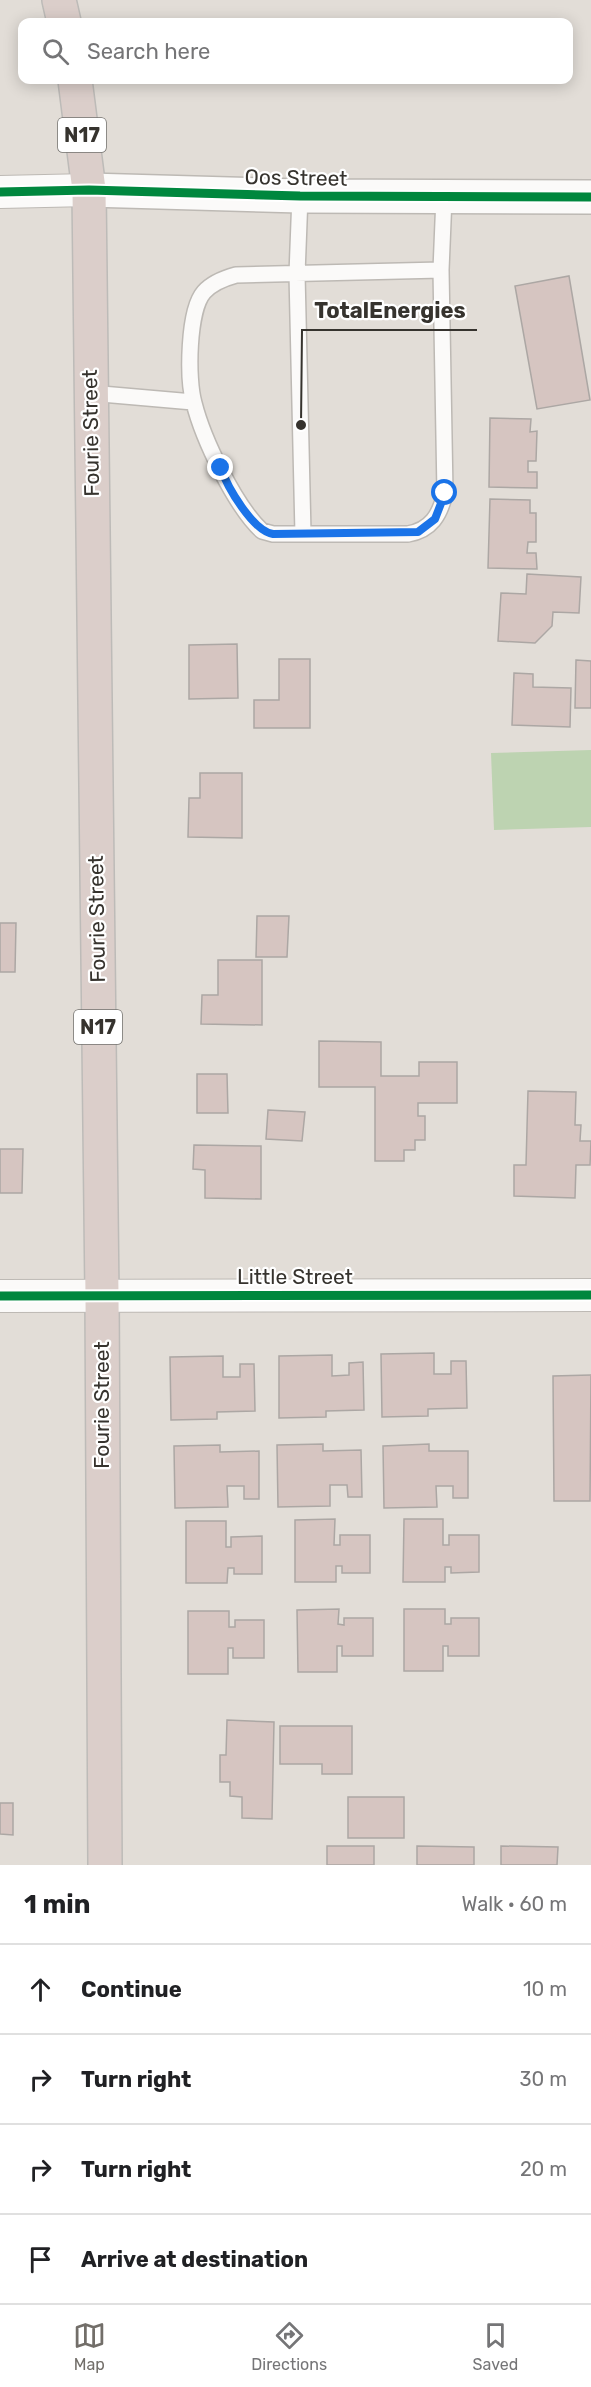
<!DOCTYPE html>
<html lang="en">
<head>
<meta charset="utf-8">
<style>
  body { margin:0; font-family:Rubik,sans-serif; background:#f6f6f6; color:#202124 }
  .stop { position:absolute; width:18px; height:18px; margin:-14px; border:4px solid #1a73e8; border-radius:50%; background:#fff }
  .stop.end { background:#1a73e8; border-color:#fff; box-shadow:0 2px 6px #0008 }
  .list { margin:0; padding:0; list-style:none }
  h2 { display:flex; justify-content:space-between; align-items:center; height:78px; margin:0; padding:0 24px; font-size:26px }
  h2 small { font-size:20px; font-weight:400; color:#757577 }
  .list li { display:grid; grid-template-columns:39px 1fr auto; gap:18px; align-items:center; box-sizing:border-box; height:90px; padding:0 24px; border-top:2px solid #e0e0e0 }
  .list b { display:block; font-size:22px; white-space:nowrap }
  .list em { font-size:20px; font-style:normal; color:#757577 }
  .icon { flex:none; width:33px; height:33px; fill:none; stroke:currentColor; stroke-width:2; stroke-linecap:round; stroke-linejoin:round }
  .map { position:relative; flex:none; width:591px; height:1865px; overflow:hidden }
  .search { position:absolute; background:#fff; box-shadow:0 3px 15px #0003; left:18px; right:18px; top:18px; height:66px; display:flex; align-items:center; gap:15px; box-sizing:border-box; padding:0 21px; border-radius:12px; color:#757577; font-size:22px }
  .sheet { height:438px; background:#fff }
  nav { display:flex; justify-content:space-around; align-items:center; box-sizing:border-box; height:84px; border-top:2px solid #e0e0e0; background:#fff; font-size:16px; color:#757577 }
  nav a { display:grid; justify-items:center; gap:3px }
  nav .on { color:#726e69 }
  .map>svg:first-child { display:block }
</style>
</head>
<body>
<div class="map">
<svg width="591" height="1865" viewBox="0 0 591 1865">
  <rect width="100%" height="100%" fill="#e2ddd7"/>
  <!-- green -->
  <path fill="#bdd3b1" d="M591,750V827L494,830L491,753Z"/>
  <!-- building -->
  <path fill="#d6c5c1" stroke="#aca7a4" stroke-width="1.5" d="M569,276L590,400L537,409L515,286Z
    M490,418L531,419L530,432L537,431L536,461H528V472H537V488L489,487Z
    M490,499L530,500V513H536V542H528L527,553H536L537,569L488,568Z
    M527,574L581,577L579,613L553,612L552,626L535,643L498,641L501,593L526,594Z
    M237,644L238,698L189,699V645Z
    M279,659H310V728H254V700H279Z
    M576,660L591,661V708H575Z
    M514,673L533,674V687L571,688L570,727L512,725Z
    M200,773H242V838L188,837L189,798H200Z
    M257,916H289L287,957H256Z
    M0,923H16L15,972H0Z
    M218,960H262V1025L201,1024L202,995H218Z
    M319,1041L381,1042V1076H419V1062H457V1103H418V1116H425V1140H415V1150H404V1161H375V1087H319Z
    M197,1074H227L228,1113H197Z
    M528,1091L576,1092L575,1125H581L580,1141H591L590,1165H576L575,1198L514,1196V1165H526Z
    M268,1110L305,1112L302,1141L266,1139Z
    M194,1145L261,1146V1199L205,1198V1170L193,1169Z
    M0,1149H23L22,1193H0Z
    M434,1353V1374H451V1361H466L467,1408L428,1409V1416L382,1417L381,1354Z
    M332,1355V1376L349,1375V1363L363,1362L364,1410L326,1411V1417L279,1418V1356Z
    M223,1356V1377H240V1364H254L255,1411L217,1412V1419L171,1420L170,1357Z
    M591,1375L590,1501H554L553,1376Z
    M323,1444V1451L361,1450L362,1497H348L347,1485H330V1506L278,1507L277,1445Z
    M429,1444V1451H468V1498H453V1486H436L437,1507L384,1508L383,1446Z
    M220,1445V1452L259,1451V1499H244V1486H227L228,1507L175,1508L174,1446Z
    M335,1519L334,1545H340V1535H370V1573H342V1566H336V1582H295V1520Z
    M404,1519H443V1545H449V1535H479V1572L451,1573V1567H445V1582H403Z
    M186,1521H226V1547H231V1537L262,1536V1574H234V1568H228L227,1583H186Z
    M339,1609L338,1624L344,1625V1618H373V1656H342V1646H337V1672H298L297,1610Z
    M404,1609H445V1624H451V1618H479V1656H448V1646H443V1671H404Z
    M188,1611H229V1627H235V1620H264V1658H233V1648H228V1674H188Z
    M227,1720L274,1722L272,1819L242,1818V1797L230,1796V1782H220V1755H226Z
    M280,1726H352V1774H322V1764H280Z
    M348,1797H404V1838H348Z
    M0,1803H13V1835L0,1834Z
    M327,1846H374V1865H327Z
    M417,1846L474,1847V1865H417Z
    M501,1846L558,1847L557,1865H501Z"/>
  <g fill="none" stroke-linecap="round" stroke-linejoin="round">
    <!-- lane casing -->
    <g stroke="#bdb9b4" stroke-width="18">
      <path id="lane" d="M300,196L297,274L303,534
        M441,270L236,275C225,278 213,282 204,292C188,310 187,379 194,403C203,439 235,506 262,531L273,534H408C431,530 440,515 445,493L441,270L444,197
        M90,393L193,402"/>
    </g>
    <!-- street casing -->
    <g stroke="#bdb9b4" stroke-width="34">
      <path id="street" d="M0,192L89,190
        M0,1296L591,1295"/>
    </g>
    <!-- secondary casing -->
    <g stroke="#bdb9b4" stroke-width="36">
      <path id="secondary" d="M89,190L300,196L591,197"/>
    </g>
    <!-- highway casing -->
    <g stroke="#bdbbb8" stroke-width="36">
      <path id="highway" d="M59,0L64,22
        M75,80L89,190L102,1295L105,1865"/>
    </g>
    <!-- lane -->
    <use href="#lane" stroke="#fbfaf9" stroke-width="15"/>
    <!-- street -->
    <use href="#street" stroke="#fbfaf9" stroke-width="32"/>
    <!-- secondary -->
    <use href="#secondary" stroke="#fbfaf9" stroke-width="33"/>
    <!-- highway -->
    <use href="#highway" stroke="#dbceca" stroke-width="33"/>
    <!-- cycleway casing -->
    <g stroke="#fff" stroke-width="13">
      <path id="cycleway" d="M0,192L89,190L300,196L591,197
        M0,1296L591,1295"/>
    </g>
    <!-- cycleway -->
    <use href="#cycleway" stroke="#00873e" stroke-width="9"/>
  </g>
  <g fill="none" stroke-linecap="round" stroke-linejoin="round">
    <!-- route -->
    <path stroke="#1a73e8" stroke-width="8" d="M221,468C227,487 253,531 273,534L418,532L435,519L445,493"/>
  </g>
  <g text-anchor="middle" stroke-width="4.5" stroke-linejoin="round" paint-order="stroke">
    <!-- shield labels -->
    <g fill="#fff" stroke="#72706d" stroke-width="1.5">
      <rect x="58" y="118" width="48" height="34" rx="4.5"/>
      <rect x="74" y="1010" width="48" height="34" rx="4.5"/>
    </g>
    <g font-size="20" font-weight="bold" fill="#36332e">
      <text x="82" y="142">N17</text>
      <text x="98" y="1034">N17</text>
    </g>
    <!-- street labels -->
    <g font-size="21" fill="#36332e" stroke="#fff">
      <text transform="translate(296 178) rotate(1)" y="7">Oos Street</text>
      <text transform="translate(91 433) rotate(-91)" y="7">Fourie Street</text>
      <text transform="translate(97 919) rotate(-91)" y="7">Fourie Street</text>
      <text x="295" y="1284">Little Street</text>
      <text transform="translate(102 1405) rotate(-90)" y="7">Fourie Street</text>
    </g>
  </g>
  <!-- callouts -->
  <path fill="none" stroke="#36332e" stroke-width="2" d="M301 425L302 330H477"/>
  <circle fill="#36332e" stroke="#fff" stroke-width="2" cx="301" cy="425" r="6"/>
  <g font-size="22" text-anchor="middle" font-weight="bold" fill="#36332e" stroke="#fff" stroke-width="4.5" stroke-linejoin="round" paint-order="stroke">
    <text x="390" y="318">TotalEnergies</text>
  </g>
</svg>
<div class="stop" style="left:445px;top:493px"></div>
<div class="stop end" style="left:221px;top:468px"></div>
<div class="search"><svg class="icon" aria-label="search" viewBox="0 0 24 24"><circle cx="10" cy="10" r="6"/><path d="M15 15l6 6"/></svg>Search here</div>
</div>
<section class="sheet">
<h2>1 min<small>Walk · 60 m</small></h2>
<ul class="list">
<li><svg class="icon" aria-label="ahead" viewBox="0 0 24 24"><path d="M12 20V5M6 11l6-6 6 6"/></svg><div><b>Continue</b></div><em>10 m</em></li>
<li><svg class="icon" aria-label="right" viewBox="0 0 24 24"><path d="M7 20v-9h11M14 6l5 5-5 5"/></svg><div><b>Turn right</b></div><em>30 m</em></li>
<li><svg class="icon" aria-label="right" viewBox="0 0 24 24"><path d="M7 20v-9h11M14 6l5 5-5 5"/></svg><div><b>Turn right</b></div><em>20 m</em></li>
<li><svg class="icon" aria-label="arrive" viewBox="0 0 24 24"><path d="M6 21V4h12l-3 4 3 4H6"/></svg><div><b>Arrive at destination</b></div></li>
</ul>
</section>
<nav>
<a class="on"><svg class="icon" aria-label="map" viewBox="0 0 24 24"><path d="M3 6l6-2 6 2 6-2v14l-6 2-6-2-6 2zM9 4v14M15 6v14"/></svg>Map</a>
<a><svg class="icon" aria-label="directions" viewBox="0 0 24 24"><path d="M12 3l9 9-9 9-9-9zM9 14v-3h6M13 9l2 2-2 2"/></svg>Directions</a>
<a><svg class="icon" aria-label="saved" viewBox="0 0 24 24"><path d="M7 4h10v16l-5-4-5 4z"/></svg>Saved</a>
</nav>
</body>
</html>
